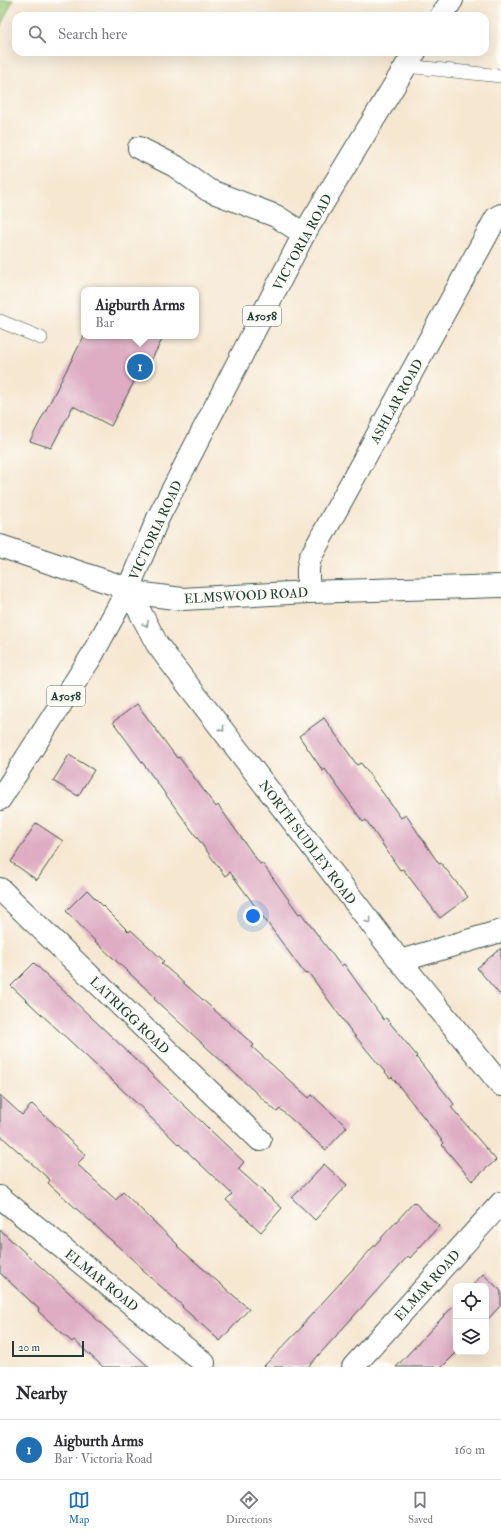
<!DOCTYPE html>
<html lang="en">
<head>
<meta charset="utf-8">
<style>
  body { margin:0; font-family:"IM FELL Double Pica",serif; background:#f2f2f3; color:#2b2b33 }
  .controls { position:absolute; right:12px; bottom:12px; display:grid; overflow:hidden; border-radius:8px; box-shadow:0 4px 16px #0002 }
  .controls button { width:36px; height:36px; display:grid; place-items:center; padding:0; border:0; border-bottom:1px solid #e1e1e2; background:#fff; color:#2b2b33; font:20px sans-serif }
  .scale { position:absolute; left:12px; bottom:10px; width:72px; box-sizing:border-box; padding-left:4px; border:2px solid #1f3d34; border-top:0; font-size:11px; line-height:14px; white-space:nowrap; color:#1f3d34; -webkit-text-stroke:3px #fdfcf7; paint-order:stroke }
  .you { position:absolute; left:253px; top:916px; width:14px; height:14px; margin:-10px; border:3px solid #fff; border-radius:50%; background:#1a73e8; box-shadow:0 0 0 6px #1a73e833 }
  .badge { display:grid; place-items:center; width:26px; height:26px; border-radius:50%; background:#1f6fb2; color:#fff; font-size:13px; font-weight:700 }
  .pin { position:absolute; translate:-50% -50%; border:2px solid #fff; box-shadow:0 1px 4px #0006 }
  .popup { position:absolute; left:81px; top:287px; width:118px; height:52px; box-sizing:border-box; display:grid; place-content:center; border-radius:8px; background:#fff; filter:drop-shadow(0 1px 3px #0005); font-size:13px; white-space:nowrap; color:#7c7c81 }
  .popup b { font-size:15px; color:#2b2b33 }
  .popup::after { content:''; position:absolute; left:50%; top:100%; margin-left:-8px; border:8px solid transparent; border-top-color:#fff }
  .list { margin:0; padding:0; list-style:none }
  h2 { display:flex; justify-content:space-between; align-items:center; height:52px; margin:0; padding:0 16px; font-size:17px }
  h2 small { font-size:13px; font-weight:400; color:#7c7c81 }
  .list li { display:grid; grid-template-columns:26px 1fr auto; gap:12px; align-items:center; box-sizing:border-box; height:60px; padding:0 16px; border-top:1px solid #e1e1e2 }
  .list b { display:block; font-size:15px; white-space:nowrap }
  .list p { margin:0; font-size:13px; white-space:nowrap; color:#7c7c81 }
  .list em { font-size:13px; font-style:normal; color:#7c7c81 }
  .icon { flex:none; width:22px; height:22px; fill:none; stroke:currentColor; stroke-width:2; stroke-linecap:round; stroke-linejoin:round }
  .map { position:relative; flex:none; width:501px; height:1367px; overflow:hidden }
  .search { position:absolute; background:#fff; box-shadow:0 4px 16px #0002; left:12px; right:12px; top:12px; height:44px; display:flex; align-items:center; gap:10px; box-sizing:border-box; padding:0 14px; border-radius:12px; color:#7c7c81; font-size:15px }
  .sheet { height:112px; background:#fff }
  nav { display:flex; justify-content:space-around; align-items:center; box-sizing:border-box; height:56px; border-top:1px solid #e1e1e2; background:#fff; font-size:11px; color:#7c7c81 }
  nav a { display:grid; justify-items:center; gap:2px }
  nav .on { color:#1f6fb2 }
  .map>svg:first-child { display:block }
</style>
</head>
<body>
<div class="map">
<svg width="501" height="1367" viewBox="0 0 501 1367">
  <rect width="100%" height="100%" fill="#fdfcf7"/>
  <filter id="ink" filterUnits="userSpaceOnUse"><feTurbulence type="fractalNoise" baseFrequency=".025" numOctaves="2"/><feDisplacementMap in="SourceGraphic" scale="8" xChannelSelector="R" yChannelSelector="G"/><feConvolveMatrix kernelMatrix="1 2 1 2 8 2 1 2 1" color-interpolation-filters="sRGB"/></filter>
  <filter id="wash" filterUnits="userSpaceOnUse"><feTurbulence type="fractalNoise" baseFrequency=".012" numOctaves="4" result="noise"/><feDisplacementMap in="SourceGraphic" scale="16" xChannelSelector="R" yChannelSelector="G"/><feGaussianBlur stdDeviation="0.9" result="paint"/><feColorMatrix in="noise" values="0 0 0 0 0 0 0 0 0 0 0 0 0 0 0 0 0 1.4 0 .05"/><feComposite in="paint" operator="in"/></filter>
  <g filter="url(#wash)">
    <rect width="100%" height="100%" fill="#f6e7d1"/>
    <!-- green -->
    <path fill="#98c877" stroke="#5c8256" d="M0,0H13L0,27Z"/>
    <g id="blocks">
      <!-- building -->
      <path fill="#deadc3" d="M84,336H164L147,368L142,366L111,426L73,406L51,448L30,441Z
        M137,704L177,758L179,757L216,807L218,805L260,864L262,863L299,914L301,913L341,966L344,964L384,1020L386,1018L417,1056L416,1057L454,1104L451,1107L496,1160L472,1181L442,1145L444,1143L392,1077L390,1078L351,1031L308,972L305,974L230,872L225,876L113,722Z
        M324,718L357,765L361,763L401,818L406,815L439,864L441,863L468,897L440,918L403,869L400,870L366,820L363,822L325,769L323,771L299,736Z
        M69,755L94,770L78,796L53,781Z
        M36,823L63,841L37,880L11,862Z
        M87,890L129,932L131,930L164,961L161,963L254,1045L252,1047L309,1098L312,1095L347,1127L326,1150L280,1109L277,1112L228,1067L154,999L155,997L99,945L66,911Z
        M501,948V996L477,968Z
        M34,963L244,1162L238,1169L282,1208L261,1232L226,1200L232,1194L179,1144V1145L145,1112V1111L11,986Z
        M0,1095L22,1115L32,1104L68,1137L67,1138L86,1155L77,1164L116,1200L123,1192L178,1245L177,1246L249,1309L220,1341L182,1307L183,1306L142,1270L143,1269L48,1183L50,1180L0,1135Z
        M324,1164L347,1185L315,1220L292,1198Z
        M414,1202L439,1226L410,1258L408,1256L308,1367H263L303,1326L302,1325Z
        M0,1230L95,1316L94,1317L149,1367H103L74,1340L72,1342L38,1311L39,1309L0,1273Z
        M483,1274L501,1291V1305L486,1321V1286H472Z
        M456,1303L457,1352L442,1367H396Z"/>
    </g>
  </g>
  <g filter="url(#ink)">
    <use href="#blocks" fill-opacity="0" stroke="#3f564c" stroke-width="1"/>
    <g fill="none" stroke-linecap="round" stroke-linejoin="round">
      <!-- lane casing -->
      <g stroke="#3f564c" stroke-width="14">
        <path id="lane" d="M406,66L501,76
          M0,321L41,338"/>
      </g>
      <!-- street casing -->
      <g stroke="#3f564c" stroke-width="24">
        <path id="street" d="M139,148L175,166L208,190L276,216L304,234
          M128,589L157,644L171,663L400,961L501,1085
          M308,592V568L310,558L496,218L501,215
          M0,889L260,1140
          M400,961L501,931
          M0,1197L204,1363
          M353,1367L501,1203"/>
      </g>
      <!-- secondary casing -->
      <g stroke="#3f564c" stroke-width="24">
        <path id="secondary" d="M0,546L144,594L182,599L308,592L501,586"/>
      </g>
      <!-- primary casing -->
      <g stroke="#3f564c" stroke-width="24">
        <path id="primary" d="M441,16L452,0
          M0,799L91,657L128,589L158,518L304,234L406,66L415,52"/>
      </g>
      <!-- lane -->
      <use href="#lane" stroke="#fff" stroke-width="13"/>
      <!-- street -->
      <use href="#street" stroke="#fff" stroke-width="22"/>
      <!-- secondary -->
      <use href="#secondary" stroke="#fff" stroke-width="22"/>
      <!-- primary -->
      <use href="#primary" stroke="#fff" stroke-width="22"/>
    </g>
    <!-- one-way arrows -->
    <defs><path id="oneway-chevron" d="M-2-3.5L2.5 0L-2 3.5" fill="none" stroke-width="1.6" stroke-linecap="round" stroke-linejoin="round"/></defs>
    <g stroke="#8f9e9a">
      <use href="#oneway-chevron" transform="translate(146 624) rotate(62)"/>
      <use href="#oneway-chevron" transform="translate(222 729) rotate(53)"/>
      <use href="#oneway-chevron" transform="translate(369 921) rotate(53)"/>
    </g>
  </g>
  <g text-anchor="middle" stroke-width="4" stroke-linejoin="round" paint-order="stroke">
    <!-- shield labels -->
    <g fill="#fdfcf7" stroke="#62766e" stroke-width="1">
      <rect x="243" y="306" width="38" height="20" rx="3"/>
      <rect x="47" y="686" width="38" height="20" rx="3"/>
    </g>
    <g font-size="12" font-weight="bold" fill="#1f3d34">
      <text x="262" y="320">A5058</text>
      <text x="66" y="700">A5058</text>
    </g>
    <!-- street labels -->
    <g font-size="13" fill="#1f3d34" stroke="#fdfcf7">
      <text transform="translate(302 242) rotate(-61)" y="5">VICTORIA ROAD</text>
      <text transform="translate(396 401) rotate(-61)" y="5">ASHLAR ROAD</text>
      <text transform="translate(155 530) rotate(-65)" y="5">VICTORIA ROAD</text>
      <text transform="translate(246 595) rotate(-3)" y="5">ELMSWOOD ROAD</text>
      <text transform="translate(308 842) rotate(53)" y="5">NORTH SUDLEY ROAD</text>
      <text transform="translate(130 1015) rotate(44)" y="5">LATRIGG ROAD</text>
      <text transform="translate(102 1280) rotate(39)" y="5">ELMAR ROAD</text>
      <text transform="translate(427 1285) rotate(-48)" y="5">ELMAR ROAD</text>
    </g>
  </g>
</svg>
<div class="controls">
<button><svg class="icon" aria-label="locate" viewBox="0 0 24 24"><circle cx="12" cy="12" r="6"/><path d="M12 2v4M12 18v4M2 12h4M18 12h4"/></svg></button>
<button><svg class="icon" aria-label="layers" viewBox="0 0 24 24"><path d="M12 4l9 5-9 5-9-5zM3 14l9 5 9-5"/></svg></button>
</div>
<div class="scale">20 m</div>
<div class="you"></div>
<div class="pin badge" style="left:140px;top:367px">1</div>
<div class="popup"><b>Aigburth Arms</b>Bar</div>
<div class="search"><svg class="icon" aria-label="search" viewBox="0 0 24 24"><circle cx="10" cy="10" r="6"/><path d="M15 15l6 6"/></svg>Search here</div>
</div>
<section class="sheet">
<h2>Nearby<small></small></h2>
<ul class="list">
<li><span class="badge">1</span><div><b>Aigburth Arms</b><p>Bar · Victoria Road</p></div><em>160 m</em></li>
</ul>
</section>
<nav>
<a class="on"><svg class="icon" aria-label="map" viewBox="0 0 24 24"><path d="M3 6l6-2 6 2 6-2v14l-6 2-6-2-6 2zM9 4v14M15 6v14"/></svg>Map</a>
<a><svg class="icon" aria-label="directions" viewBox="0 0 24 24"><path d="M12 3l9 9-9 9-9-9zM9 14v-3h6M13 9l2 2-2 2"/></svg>Directions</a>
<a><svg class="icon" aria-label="saved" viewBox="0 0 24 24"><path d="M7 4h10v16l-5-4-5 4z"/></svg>Saved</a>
</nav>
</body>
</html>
